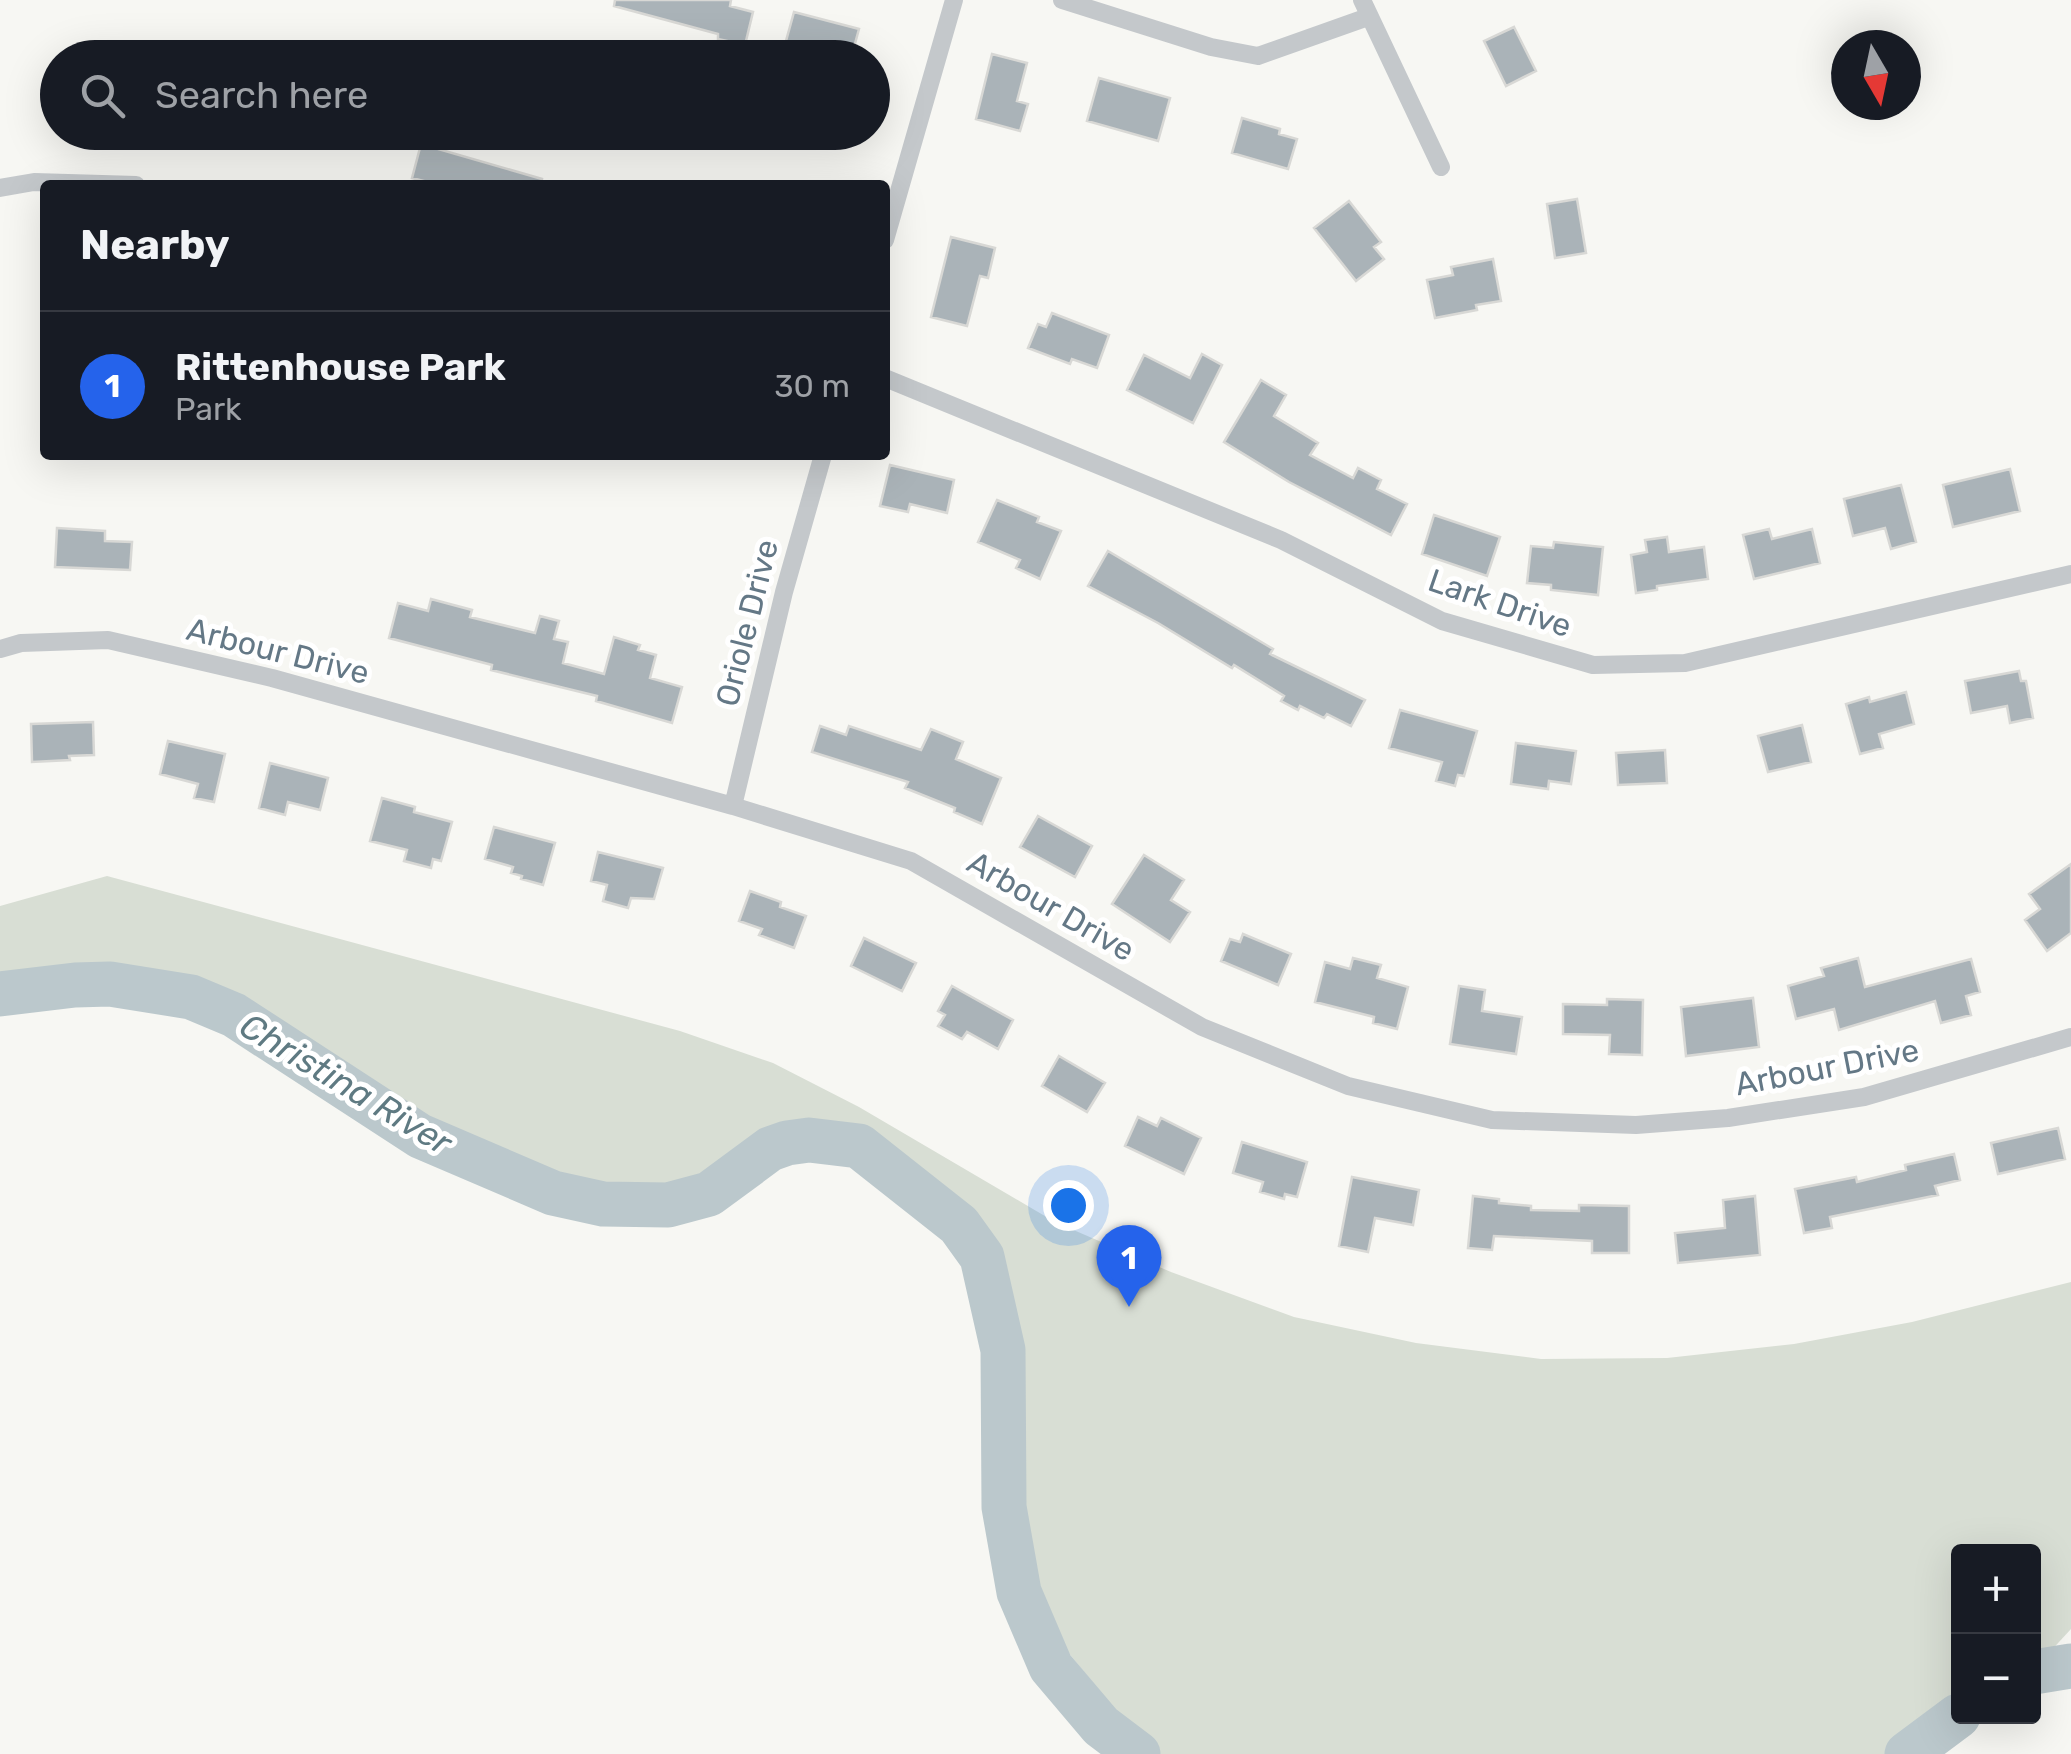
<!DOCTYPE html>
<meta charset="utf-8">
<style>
:root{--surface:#171b24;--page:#242831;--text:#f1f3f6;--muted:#9ea1a6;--line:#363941;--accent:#2563eb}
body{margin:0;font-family:Rubik,sans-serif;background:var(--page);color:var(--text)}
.controls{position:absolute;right:30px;bottom:30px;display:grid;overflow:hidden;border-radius:10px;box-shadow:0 10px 40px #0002}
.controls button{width:90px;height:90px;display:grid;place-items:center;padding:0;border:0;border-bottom:2px solid var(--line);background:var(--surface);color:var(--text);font:50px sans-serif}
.compass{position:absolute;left:1831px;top:30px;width:90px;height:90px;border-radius:50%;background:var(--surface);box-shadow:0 10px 40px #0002;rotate:171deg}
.you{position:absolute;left:1068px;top:1205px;width:35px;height:35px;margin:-25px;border:8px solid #fff;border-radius:50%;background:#1a73e8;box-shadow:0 0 0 15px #1a73e833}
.badge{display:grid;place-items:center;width:65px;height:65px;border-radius:50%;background:var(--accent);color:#fff;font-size:32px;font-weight:700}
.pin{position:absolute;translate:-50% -82px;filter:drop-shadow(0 2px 5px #0008)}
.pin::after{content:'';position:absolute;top:52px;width:35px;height:30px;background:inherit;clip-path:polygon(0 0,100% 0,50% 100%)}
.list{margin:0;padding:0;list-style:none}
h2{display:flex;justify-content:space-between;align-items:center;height:130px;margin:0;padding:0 40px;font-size:42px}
h2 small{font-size:32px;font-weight:400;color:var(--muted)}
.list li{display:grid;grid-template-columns:65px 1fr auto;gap:30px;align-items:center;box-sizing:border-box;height:150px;padding:0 40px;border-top:2px solid var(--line)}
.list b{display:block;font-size:38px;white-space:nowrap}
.list p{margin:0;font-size:32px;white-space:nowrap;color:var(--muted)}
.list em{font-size:32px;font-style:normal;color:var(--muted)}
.icon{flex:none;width:55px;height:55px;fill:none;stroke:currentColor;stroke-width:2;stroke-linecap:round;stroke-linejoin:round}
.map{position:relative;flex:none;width:2071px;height:1754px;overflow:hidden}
.search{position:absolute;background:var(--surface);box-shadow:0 10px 40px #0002;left:40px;top:40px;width:850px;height:110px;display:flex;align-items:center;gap:25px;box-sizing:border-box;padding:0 35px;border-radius:55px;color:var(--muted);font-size:38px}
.panel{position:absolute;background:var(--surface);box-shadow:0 10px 40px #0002;left:40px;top:180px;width:850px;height:280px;border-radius:10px}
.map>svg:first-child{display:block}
</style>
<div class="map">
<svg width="2071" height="1754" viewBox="0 0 2071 1754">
<rect width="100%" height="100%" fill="#f7f7f3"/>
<path fill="#d8ded4" d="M107,876L680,1031L773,1063L859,1107L1055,1222L1171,1272L1294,1317L1416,1343L1541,1359L1667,1358L1794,1344L1912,1322L2071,1282V1629L2034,1669V1552H1958V1716L1964,1717L1908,1754H1151L1019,1592L1004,1507L1003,1350L982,1257L959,1225L859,1146L809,1140L787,1143L769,1149L709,1194L668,1205L603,1204L553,1193L420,1136L234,1015L191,997L110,984L75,985L0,994V906Z"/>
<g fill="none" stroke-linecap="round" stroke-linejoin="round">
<path stroke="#bbc8cc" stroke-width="45" d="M0,994L75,985L110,984L191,997L234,1015L420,1136L553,1193L603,1204L668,1205L709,1194L770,1149L787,1143L809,1140L859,1146L959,1225L982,1257L1003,1350L1004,1507L1019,1592L1051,1667L1101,1726L1138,1754
M2034,1672L2071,1666
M1907,1754L1958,1716"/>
</g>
<path fill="#aab3b8" stroke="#d8d8d5" stroke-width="2.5" d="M615,0H731L730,6L753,12L745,45L718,39V34L614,6Z
M794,12L859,29L851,58H802L783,52Z
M1514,27L1536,71L1506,86L1484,41Z
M992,54L1027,63L1017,101L1028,104L1020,131L976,119Z
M1099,78L1170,98L1158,141L1087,121Z
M1242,118L1280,129L1279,134L1297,139L1288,169L1232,153Z
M421,144L542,179L541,185H439L412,178Z
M1577,199L1586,253L1555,258L1547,204Z
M1349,201L1381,242L1374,247L1384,259L1356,281L1314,228Z
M951,237L995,248L988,278L980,276L967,326L931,317Z
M1493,259L1501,301L1476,305L1477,310L1435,318L1427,280L1453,275L1451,267Z
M1052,313L1109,335L1097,368L1072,359L1070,364L1028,348L1038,324L1046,327Z
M1202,354L1222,365L1193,423L1127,390L1144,355L1190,378Z
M1261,380L1286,395L1274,416L1318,443L1310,455L1353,478L1358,468L1381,480L1377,489L1407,504L1391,535L1289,482L1224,442Z
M890,465L954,480L947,513L910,504L908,512L880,506Z
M2010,469L2020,511L1953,527L1943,485Z
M1901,485L1916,542L1891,549L1885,528L1853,536L1844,499Z
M997,500L1039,517L1037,522L1061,531L1040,579L1016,568L1020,560L978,542Z
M1434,515L1500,537L1487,576L1422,554Z
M57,528L105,531V541L132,542L130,570L55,567Z
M1769,529L1772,539L1812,529L1820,563L1754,579L1743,535Z
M1667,537L1669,552L1704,547L1708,579L1657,586V590L1636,593L1631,555L1647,552L1645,540Z
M1554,542L1603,547L1598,595L1551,590V585L1527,583L1531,546L1553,548Z
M1108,551L1273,649L1270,654L1365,700L1351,726L1327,714L1324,718L1300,706L1298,710L1281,701L1284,696L1234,665L1232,668L1158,623L1088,586Z
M431,599L472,610L470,617L535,633L540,616L559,621L554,639L568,642L563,663L604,674L614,637L640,645L638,650L656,655L650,678L682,687L672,723L596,701L597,696L491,670L492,665L389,638L398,603L428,611Z
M2019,671L2021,681H2026L2033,718L2010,723L2007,706L1971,713L1965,681Z
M1906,692L1914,724L1879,734L1883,748L1860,754L1846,704L1869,697L1870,702Z
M1400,710L1477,731L1464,776L1458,775L1455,786L1436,781L1442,762L1389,748Z
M93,722L94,755L69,756L70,760L32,762L31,724Z
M1802,725L1811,762L1768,772L1758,736Z
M820,726L846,735L849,726L921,750L931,729L963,742L956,759L1001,778L982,824L954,812L955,808L905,788L908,782L812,752Z
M168,741L225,754L214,802L194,798L198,784L160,774Z
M1516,743L1576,751L1571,784L1549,781L1548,789L1511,784Z
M1665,750L1667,783L1618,785L1616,753Z
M270,763L328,778L320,810L288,802L285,815L259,808Z
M382,798L415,807L414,812L452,822L441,861L433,859L431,868L404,861L407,850L370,841Z
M1038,816L1092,846L1075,877L1020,847Z
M494,827L555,843L543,885L521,879L522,876L511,873L513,867L485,859Z
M598,852L663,868L654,899L631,898L628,908L603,901L607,885L591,881Z
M1144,855L1184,880L1171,900L1190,912L1170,942L1112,904Z
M2071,864V933L2047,951L2025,920L2040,909L2029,894Z
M750,891L781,902L780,907L806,916L794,948L759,935L762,929L739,921Z
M1243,934L1291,954L1278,985L1221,961L1230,939L1240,942Z
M864,938L916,963L902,991L851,966Z
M1353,958L1381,965L1377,978L1408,987L1397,1029L1373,1023L1374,1017L1315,1002L1325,962L1350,969Z
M1858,958L1865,987L1971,959L1980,992L1966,996L1971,1015L1941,1023L1935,1001L1839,1030L1834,1009L1796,1019L1788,986L1824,976L1821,968Z
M952,986L1013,1020L998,1049L967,1032L962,1039L938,1026L945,1015L938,1011Z
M1459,986L1485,990L1482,1011L1522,1017L1516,1054L1450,1044Z
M1753,998L1759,1047L1686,1056L1681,1007Z
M1607,999L1643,1000L1642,1055L1609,1054L1610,1035L1563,1034V1004L1607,1005Z
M1059,1056L1105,1083L1087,1112L1042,1086Z
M1138,1117L1157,1126L1161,1118L1201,1138L1184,1174L1125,1146Z
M2058,1128L2065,1159L1998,1174L1991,1143Z
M1242,1142L1307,1162L1297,1197L1285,1194L1284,1199L1260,1192L1263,1182L1233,1173Z
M1954,1154L1960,1180L1935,1186L1938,1195L1830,1217L1832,1228L1804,1233L1795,1189L1856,1177L1857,1182L1906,1170L1905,1165Z
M1352,1177L1419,1190L1413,1225L1375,1218L1368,1252L1339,1246Z
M1473,1196L1499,1199V1203L1531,1206V1210L1579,1211V1205L1629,1206V1253H1592V1241L1494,1236L1492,1250L1468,1248Z
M1755,1196L1760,1255L1678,1263L1675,1233L1725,1228L1723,1200Z"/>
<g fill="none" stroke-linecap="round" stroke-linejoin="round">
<path stroke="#c4c8cb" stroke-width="18" d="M1062,0L1211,47L1258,56L1368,17
M1362,0L1441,167
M0,188L34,182L136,185
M885,240L954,0
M885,378L1281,540L1442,621L1593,665L1685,663L2071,574
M0,649L21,643L108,640L272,678L733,806L911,861L1202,1027L1348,1086L1492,1120L1636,1125L1728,1118L1864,1097L2071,1037
M733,806L784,592L823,455"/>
</g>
<g text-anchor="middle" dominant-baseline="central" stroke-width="10" stroke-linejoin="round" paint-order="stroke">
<g font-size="32" fill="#647886" stroke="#fff">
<text transform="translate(1500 603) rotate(19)">Lark Drive</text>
<text transform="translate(747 623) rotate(-76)">Oriole Drive</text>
<text transform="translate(278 651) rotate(14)">Arbour Drive</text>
<text transform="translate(1051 906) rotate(30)">Arbour Drive</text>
<text transform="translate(1827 1067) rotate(-11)">Arbour Drive</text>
</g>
<g font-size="35" font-style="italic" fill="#5f7a82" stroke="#fff">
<text transform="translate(346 1084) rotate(31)">Christina River</text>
</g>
</g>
</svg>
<div class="controls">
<button>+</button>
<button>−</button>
</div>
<svg class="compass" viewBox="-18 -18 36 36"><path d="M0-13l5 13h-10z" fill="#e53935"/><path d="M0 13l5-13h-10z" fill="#9ea1a6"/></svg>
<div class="you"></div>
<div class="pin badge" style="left:1129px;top:1307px">1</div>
<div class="search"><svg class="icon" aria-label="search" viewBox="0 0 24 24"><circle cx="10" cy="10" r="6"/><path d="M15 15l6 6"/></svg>Search here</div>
<section class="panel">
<h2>Nearby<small></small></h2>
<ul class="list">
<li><span class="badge">1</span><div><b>Rittenhouse Park</b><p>Park</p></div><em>30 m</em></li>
</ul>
</section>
</div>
